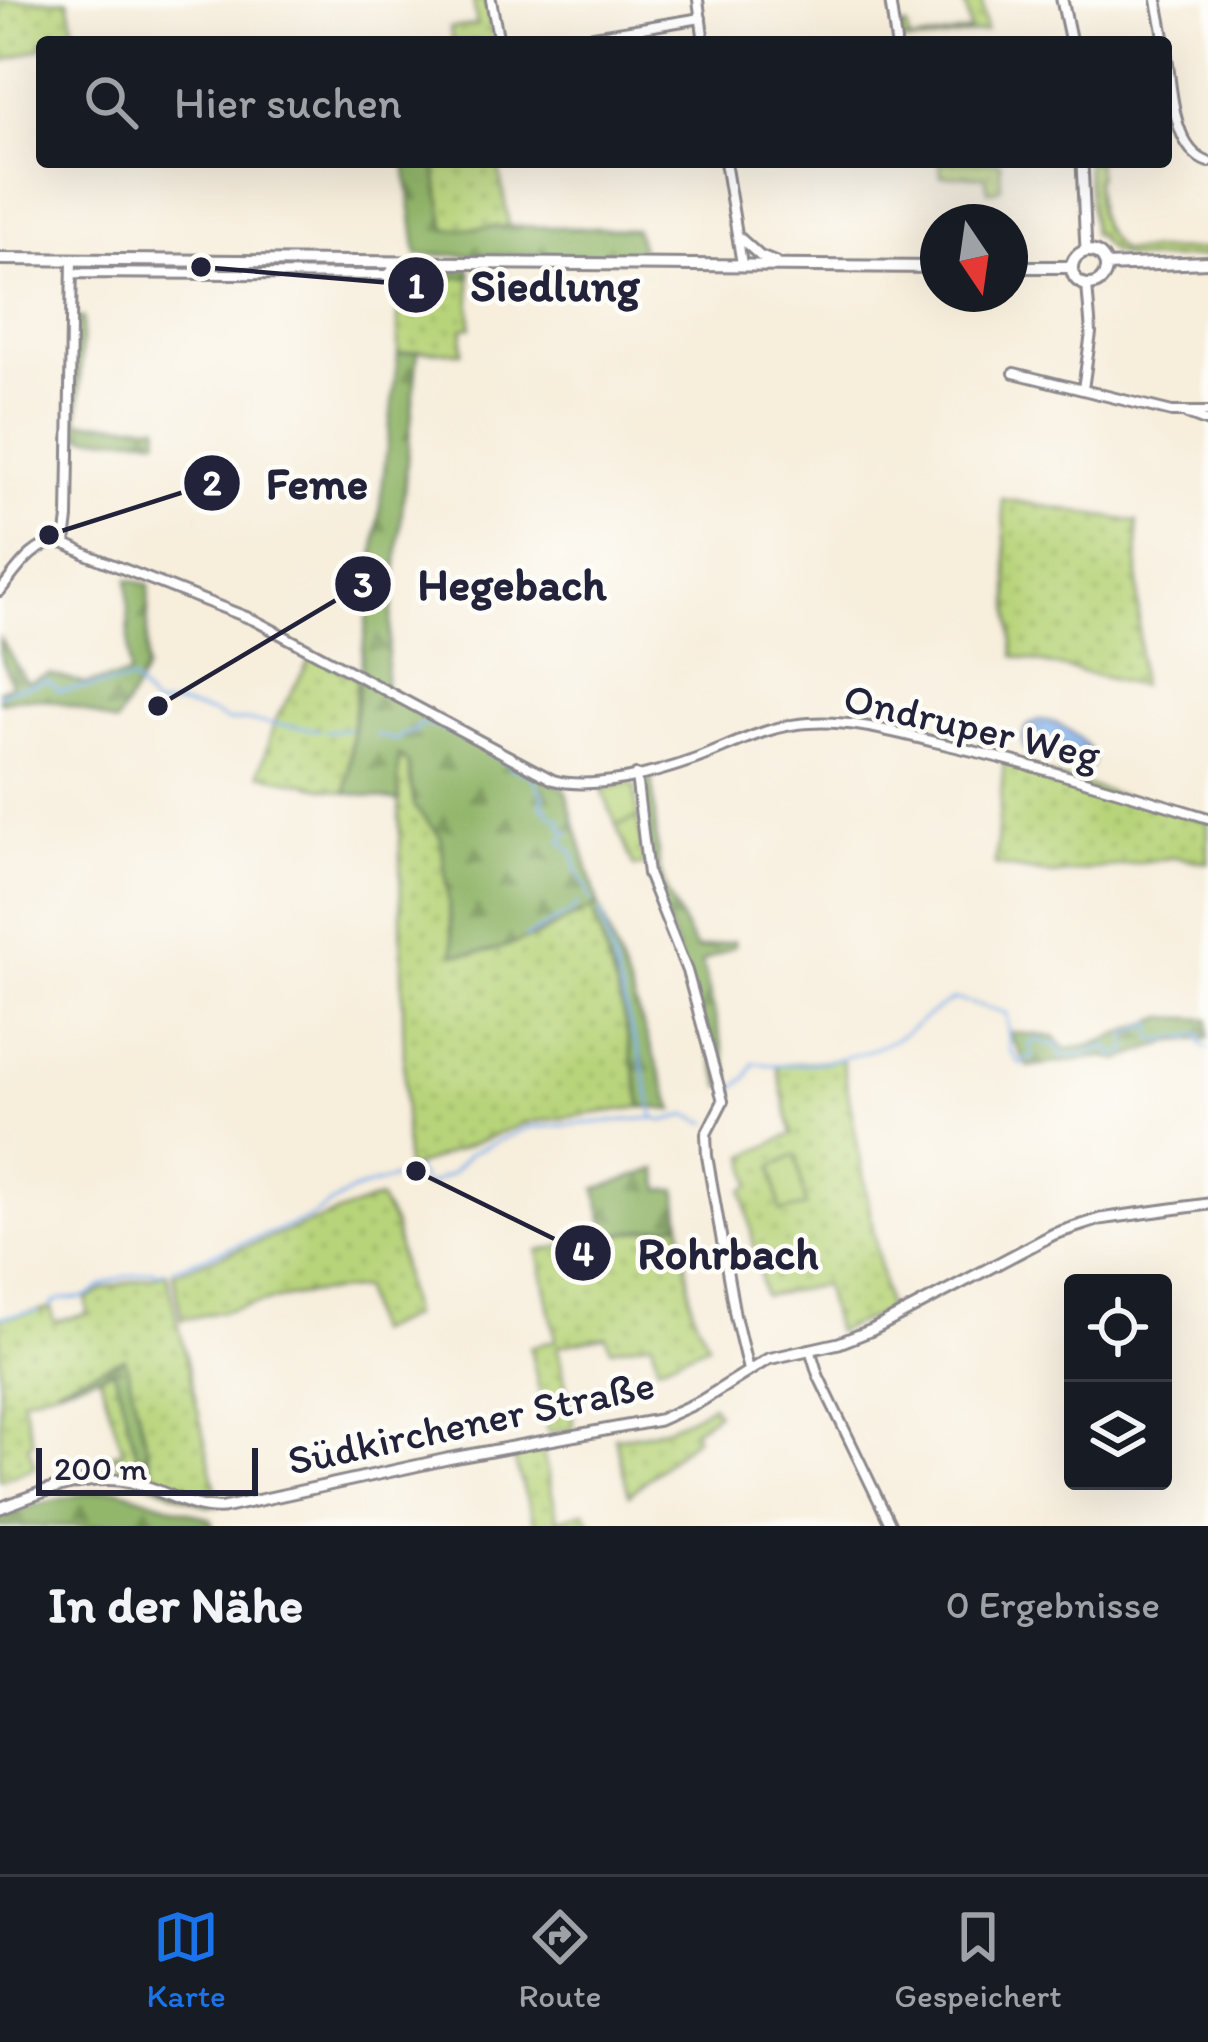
<!DOCTYPE html>
<html lang="de">
<meta charset="utf-8">
<style>
:root{--surface:#171b24;--page:#20242c;--text:#f1f3f6;--muted:#9ea1a6;--line:#363941;--accent:#1a73e8}
body{margin:0;font-family:Itim,sans-serif;background:var(--page);color:var(--text)}
.controls{position:absolute;right:36px;bottom:36px;display:grid;overflow:hidden;border-radius:12px;box-shadow:0 12px 48px #0002}
.controls button{width:108px;height:108px;display:grid;place-items:center;padding:0;border:0;border-bottom:3px solid var(--line);background:var(--surface);color:var(--text);font:60px sans-serif}
.compass{position:absolute;left:920px;top:204px;width:108px;height:108px;border-radius:50%;background:var(--surface);box-shadow:0 12px 48px #0002;rotate:167deg}
.scale{position:absolute;left:36px;bottom:30px;width:222px;box-sizing:border-box;padding-left:12px;border:6px solid #22223b;border-top:0;font-size:33px;line-height:42px;white-space:nowrap;color:#22223b;-webkit-text-stroke:9px #fdfcf7;paint-order:stroke}
.list{margin:0;padding:0;list-style:none}
h2{display:flex;justify-content:space-between;align-items:center;height:156px;margin:0;padding:0 48px;font-size:51px}
h2 small{font-size:39px;font-weight:400;color:var(--muted)}
.icon{flex:none;width:66px;height:66px;fill:none;stroke:currentColor;stroke-width:2;stroke-linecap:round;stroke-linejoin:round}
.map{position:relative;flex:none;width:1208px;height:1526px;overflow:hidden}
.search{position:absolute;background:var(--surface);box-shadow:0 12px 48px #0002;left:36px;right:36px;top:36px;height:132px;display:flex;align-items:center;gap:30px;box-sizing:border-box;padding:0 42px;border-radius:12px;color:var(--muted);font-size:45px}
.sheet{height:348px;background:var(--surface)}
nav{display:flex;justify-content:space-around;align-items:center;box-sizing:border-box;height:168px;border-top:3px solid var(--line);background:var(--surface);font-size:33px;color:var(--muted)}
nav a{display:grid;justify-items:center;gap:6px}
nav .on{color:var(--accent)}
.map>svg:first-child{display:block}
</style>
<div class="map">
<svg width="1208" height="1526" viewBox="0 0 1208 1526">
<defs>
<pattern id="grass-dots" width="8" height="8" patternUnits="userSpaceOnUse" patternTransform="scale(3)"><rect width="8" height="8" fill="#b8d47a"/><path d="M2 2h.1M6 6h.1" fill="none" stroke="#9eb66a" stroke-width="1.8" stroke-linecap="round"/></pattern>
<pattern id="forest-firs" width="22" height="20" patternUnits="userSpaceOnUse" patternTransform="scale(3)"><rect width="22" height="20" fill="#92b66a"/><path d="M5 1l3.5 6h-7zM16 11l3.5 6h-7z" fill="#779458"/></pattern>
<pattern id="park-crowns" width="20" height="18" patternUnits="userSpaceOnUse" patternTransform="scale(3)"><rect width="20" height="18" fill="#b8d47a"/><path d="M2 6a3 3 0 1 1 6 0M12 15a3 3 0 1 1 6 0" fill="none" stroke="#9eb66a"/></pattern>
<pattern id="water-ripples" width="26" height="14" patternUnits="userSpaceOnUse" patternTransform="scale(3)"><rect width="26" height="14" fill="#80b0eb"/><path d="M2 4q2-2 4 0t4 0M15 11q2-2 4 0t4 0" fill="none" stroke="#688fc0"/></pattern>
</defs>
<rect width="100%" height="100%" fill="#fdfcf7"/>
<filter id="ink" filterUnits="userSpaceOnUse"><feTurbulence type="fractalNoise" baseFrequency=".00833" numOctaves="2"/><feDisplacementMap in="SourceGraphic" scale="24" xChannelSelector="R" yChannelSelector="G"/><feConvolveMatrix kernelMatrix="1 2 1 2 8 2 1 2 1" color-interpolation-filters="sRGB"/></filter>
<filter id="wash" filterUnits="userSpaceOnUse"><feTurbulence type="fractalNoise" baseFrequency=".004" numOctaves="4" result="noise"/><feDisplacementMap in="SourceGraphic" scale="48" xChannelSelector="R" yChannelSelector="G"/><feGaussianBlur stdDeviation="2.7" result="paint"/><feColorMatrix in="noise" values="0 0 0 0 0 0 0 0 0 0 0 0 0 0 0 0 0 1.4 0 .05"/><feComposite in="paint" operator="in"/></filter>
<g filter="url(#wash)">
<rect width="100%" height="100%" fill="#f7eedc"/>
<path fill="url(#grass-dots)" stroke="#6d7b5a" stroke-width="3" d="M0,0H68L76,37L61,42H42V48L0,62Z
M473,0H486L494,42H452L450,28L477,25Z
M962,0H982L986,31L925,42H903L901,27L907,26L910,42L970,31L967,10Z
M434,162H498L509,226L445,230Z
M940,162H1000L1001,187L995,191H988L985,176H941Z
M1086,162H1097L1098,178L1095,179C1098,215 1095,224 1121,251L1208,249V256C1184,257 1129,265 1110,250C1104,246 1101,240 1097,235H1093Z
M79,267L388,268L387,272L77,271Z
M470,277L471,327L463,328L462,352L418,351L398,354V278Z
M1002,499L1137,522L1140,686L1014,656Z
M312,656L357,678L346,793L259,774L275,721Z
M398,754L408,763L415,806L441,837L455,954L534,938L592,908L621,1004L642,1107L526,1123L406,1170Z
M1004,761L1208,822V863L1177,857L1053,875L995,865Z
M842,1059L888,1311L836,1332L823,1285L764,1296L743,1190L751,1186L746,1156L792,1134L777,1065Z
M379,1198L394,1225L411,1316L373,1333L362,1288L297,1295L182,1320L173,1273Z
M681,1223L692,1309L708,1344L658,1366L652,1341L611,1349L606,1336L558,1346L574,1428L548,1433L530,1347L556,1340L538,1251Z
M167,1273L217,1495L200,1496L153,1473L124,1359L58,1388L22,1398L33,1442L28,1444L35,1467L0,1480V1318L51,1308L54,1322L87,1314L86,1300L106,1288Z
M114,1369L144,1481L123,1475L113,1454L123,1451L99,1374Z
M712,1405L717,1413L693,1430L696,1437L629,1495L615,1437C651,1436 681,1424 712,1405Z
M542,1448L558,1520L585,1511L592,1526H535L513,1456L514,1454Z"/>
<path fill="url(#forest-firs)" stroke="#5a6c52" stroke-width="3" d="M405,162H434L446,230L509,226L635,229L641,246L640,255H417Z
M401,269H470V277L398,278Z
M74,318H83L78,422L159,425L158,438L73,437Z
M418,351L384,694L565,789L598,903L595,906H599L674,1110L642,1107L621,1004L592,909C547,928 505,956 454,954L441,837L414,806L408,763L398,755L399,801L346,793L398,354Z
M128,579L149,585L146,671L116,724C80,708 40,690 0,702V690L11,685L0,653V639L27,682L50,674L85,684L129,675Z
M652,778L659,869L667,893L696,949L734,941L735,946L702,962L730,1078L722,1086L651,873L642,785Z
M1164,1017L1208,1019V1039L1171,1041L1121,1060L1103,1057L1028,1067L1008,1032L1055,1037L1065,1049L1089,1046Z
M657,1169L661,1190H677L681,1223L607,1236L596,1189Z
M125,1358L153,1473L200,1496L217,1495L219,1506H207L144,1481L114,1370L58,1388L57,1386Z
M118,1489L211,1519L213,1526H0V1515C39,1504 77,1493 118,1489Z"/>
<path fill="url(#park-crowns)" stroke="#6d7b5a" stroke-width="3" d="M638,818L644,865L634,867L616,825Z"/>
<path fill="#b8d47a" stroke="#6d7b5a" stroke-width="3" d="M630,783L635,787L638,818L616,825L602,789Z
M796,1155L806,1206L781,1212L772,1167Z"/>
<path fill="url(#water-ripples)" stroke="#516993" stroke-width="3" d="M1039,720C1063,721 1080,737 1094,755L1091,767L1082,768L1067,757L1032,753L1024,748C1021,733 1025,725 1039,720Z"/>
<g fill="none" stroke-linecap="round" stroke-linejoin="round">
<path stroke="#80b0eb" stroke-width="3" d="M0,695C14,684 30,689 45,680L53,684L58,691L133,681L154,707L177,705L213,713L227,721H251L319,730
M325,731L350,729
M375,735L396,740L406,733L416,731L418,725C444,723 485,751 509,764L510,769L529,773L543,794L542,807H547L549,814L562,820L560,825L569,833L561,840L574,854L576,869L587,888L588,897L592,901
M600,912L634,1039L640,1053L654,1118L663,1121L688,1115L709,1123
M525,938L573,911L577,904
M732,1096L734,1087L747,1078L754,1063C800,1069 860,1060 900,1036C919,1025 935,1007 955,999L1006,1013L1010,1050L1021,1065L1026,1059L1033,1057L1030,1045L1034,1040H1040L1048,1045L1058,1044L1061,1057L1082,1055L1108,1046L1113,1056L1128,1051L1127,1035L1153,1023V1039C1161,1043 1169,1040 1177,1036L1187,1038L1200,1034L1201,1044L1208,1049
M720,1121L732,1105
M172,1269L306,1220L352,1191L416,1171L426,1186L452,1173L469,1154L527,1128L654,1118
M50,1306C65,1292 71,1303 88,1296C94,1293 98,1287 105,1284C120,1276 138,1275 154,1270L156,1274L165,1271
M0,1317L38,1311"/>
</g>
</g>
<g filter="url(#ink)">
<g fill="none" stroke-linecap="round" stroke-linejoin="round">
<g stroke="#8c888c" stroke-width="14">
<path id="minor" d="M491,0L499,42
M698,0L704,42
M890,0L896,42
M1157,0L1165,42
M558,42L701,18
M1166,50C1172,84 1171,149 1208,162
M725,162L742,264
M739,237L760,256L775,262
M72,273L387,275L392,271L393,262
M1014,373L1172,412H1208
M1083,389L1091,333L1087,285
M1187,414L1208,422
M65,542L68,518L72,259
M0,591C14,574 35,539 61,543C69,544 79,551 88,555L254,620L553,780C593,791 657,773 696,759C734,745 768,725 809,723C852,720 893,732 935,742C1027,763 1117,790 1208,818
M636,775L648,874L687,971L723,1101L706,1134L707,1156L735,1316L748,1370
M810,1349L818,1375L891,1526"/>
</g>
<g stroke="#8c888c" stroke-width="15">
<path id="tertiary" d="M1062,0L1071,42
M1082,162L1086,250
M0,1508C38,1493 90,1472 131,1482C163,1489 189,1510 223,1508L447,1459L659,1420L701,1401L768,1359L839,1343L872,1330L1054,1234L1100,1219L1208,1204"/>
</g>
<g stroke="#8c888c" stroke-width="16">
<path id="secondary" d="M1072 268a17 17 0 1 1 34 0a17 17 0 1 1-34 0Z
M0,259L938,267
M1106,266L1208,262
M1010,267H1071"/>
</g>
<use href="#minor" stroke="#fff" stroke-width="8"/>
<use href="#tertiary" stroke="#fff" stroke-width="9"/>
<use href="#secondary" stroke="#fff" stroke-width="10"/>
</g>
</g>
<g text-anchor="middle" dominant-baseline="central" stroke-width="9" stroke-linejoin="round" paint-order="stroke">
<g font-size="42" fill="#22223b" stroke="#fdfcf7">
<text transform="translate(972 726) rotate(13)">Ondruper Weg</text>
<text transform="translate(471 1422) rotate(-12)">Südkirchener Straße</text>
</g>
</g>
<path fill="none" stroke="#22223b" stroke-width="4.5" d="M201 267L416 285M49 535L212 483M158 706L363 584M416 1171L583 1253"/>
<g fill="#22223b" stroke="#fdfcf7" stroke-width="4.5">
<circle cx="201" cy="267" r="12"/>
<circle cx="49" cy="535" r="12"/>
<circle cx="158" cy="706" r="12"/>
<circle cx="416" cy="1171" r="12"/>
<circle cx="416" cy="285" r="30"/>
<circle cx="212" cy="483" r="30"/>
<circle cx="363" cy="584" r="30"/>
<circle cx="583" cy="1253" r="30"/>
</g>
<g font-size="36" text-anchor="middle" font-weight="bold" fill="#fff">
<text x="416" y="298">1</text>
<text x="212" y="495">2</text>
<text x="363" y="597">3</text>
<text x="583" y="1266">4</text>
</g>
<g font-size="45" text-anchor="middle" font-weight="bold" fill="#22223b" stroke="#fdfcf7" stroke-width="9" stroke-linejoin="round" paint-order="stroke">
<text x="555" y="301">Siedlung</text>
<text x="317" y="499">Feme</text>
<text x="512" y="600">Hegebach</text>
<text x="728" y="1269">Rohrbach</text>
</g>
</svg>
<div class="controls">
<button><svg class="icon" aria-label="locate" viewBox="0 0 24 24"><circle cx="12" cy="12" r="6"/><path d="M12 2v4M12 18v4M2 12h4M18 12h4"/></svg></button>
<button><svg class="icon" aria-label="layers" viewBox="0 0 24 24"><path d="M12 4l9 5-9 5-9-5zM3 14l9 5 9-5"/></svg></button>
</div>
<svg class="compass" viewBox="-18 -18 36 36"><path d="M0-13l5 13h-10z" fill="#e53935"/><path d="M0 13l5-13h-10z" fill="#9ea1a6"/></svg>
<div class="scale">200 m</div>
<div class="search"><svg class="icon" aria-label="search" viewBox="0 0 24 24"><circle cx="10" cy="10" r="6"/><path d="M15 15l6 6"/></svg>Hier suchen</div>
</div>
<section class="sheet">
<h2>In der Nähe<small>0 Ergebnisse</small></h2>
<ul class="list">
</ul>
</section>
<nav>
<a class="on"><svg class="icon" aria-label="map" viewBox="0 0 24 24"><path d="M3 6l6-2 6 2 6-2v14l-6 2-6-2-6 2zM9 4v14M15 6v14"/></svg>Karte</a>
<a><svg class="icon" aria-label="directions" viewBox="0 0 24 24"><path d="M12 3l9 9-9 9-9-9zM9 14v-3h6M13 9l2 2-2 2"/></svg>Route</a>
<a><svg class="icon" aria-label="saved" viewBox="0 0 24 24"><path d="M7 4h10v16l-5-4-5 4z"/></svg>Gespeichert</a>
</nav>
